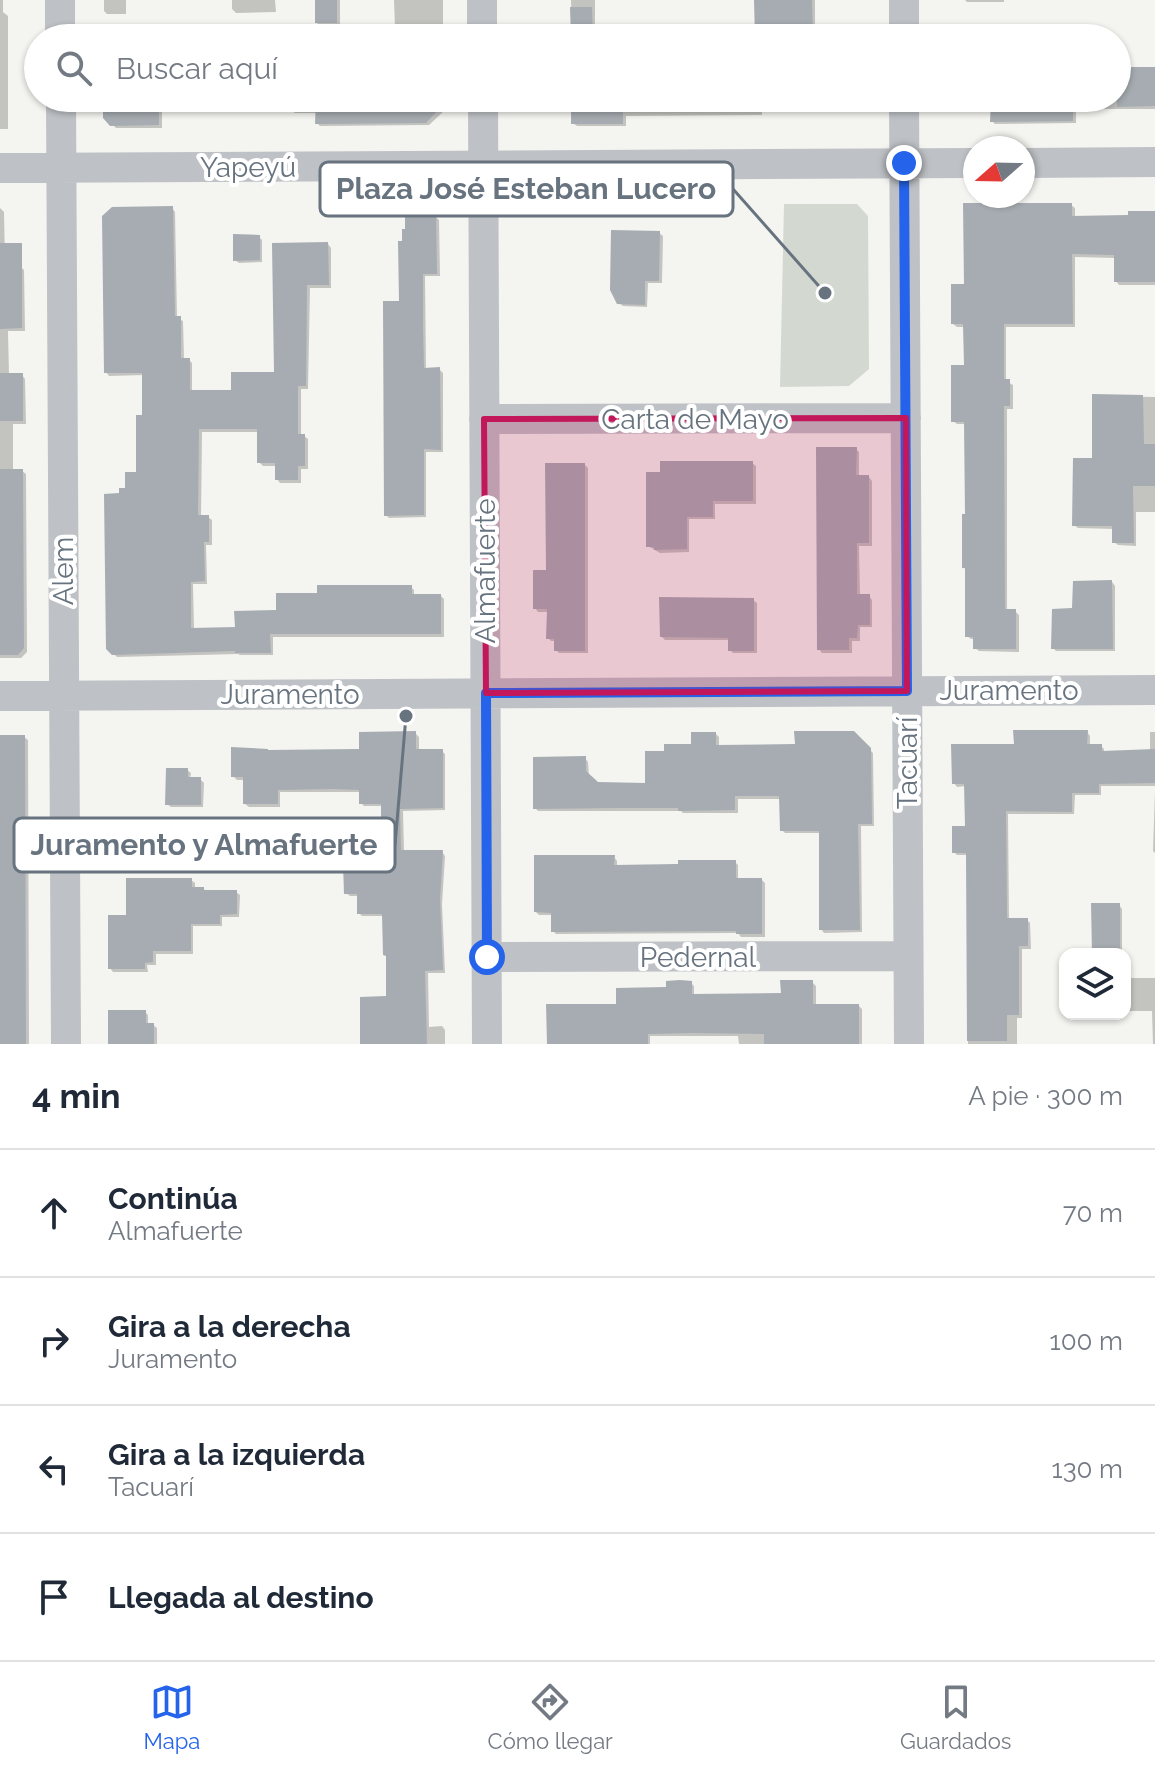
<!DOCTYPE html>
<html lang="es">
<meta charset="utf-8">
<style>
:root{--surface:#fff;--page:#f6f6f7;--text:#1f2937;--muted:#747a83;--line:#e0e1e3;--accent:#2563eb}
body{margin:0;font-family:Raleway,sans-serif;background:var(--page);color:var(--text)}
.controls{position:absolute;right:24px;bottom:24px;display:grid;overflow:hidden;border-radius:16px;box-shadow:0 2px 6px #0004}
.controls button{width:72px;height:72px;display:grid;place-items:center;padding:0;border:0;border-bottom:2px solid var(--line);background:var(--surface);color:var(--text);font:40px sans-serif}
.compass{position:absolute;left:963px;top:136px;width:72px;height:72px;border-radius:50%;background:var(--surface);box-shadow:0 2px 6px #0004;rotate:250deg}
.stop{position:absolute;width:24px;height:24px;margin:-18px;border:6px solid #2563eb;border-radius:50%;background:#fff}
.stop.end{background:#2563eb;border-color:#fff;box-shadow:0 2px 8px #0008}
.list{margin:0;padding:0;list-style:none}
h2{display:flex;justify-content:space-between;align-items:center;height:104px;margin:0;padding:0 32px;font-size:34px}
h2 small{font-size:26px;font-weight:400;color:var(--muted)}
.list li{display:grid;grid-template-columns:52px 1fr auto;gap:24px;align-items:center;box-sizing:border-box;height:128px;padding:0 32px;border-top:2px solid var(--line)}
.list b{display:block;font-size:30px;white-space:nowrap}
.list p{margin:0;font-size:26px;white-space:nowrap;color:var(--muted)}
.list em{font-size:26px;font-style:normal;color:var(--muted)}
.icon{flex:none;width:44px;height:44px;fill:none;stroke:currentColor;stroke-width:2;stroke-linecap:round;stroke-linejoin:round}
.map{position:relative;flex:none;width:1155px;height:1044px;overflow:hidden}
.search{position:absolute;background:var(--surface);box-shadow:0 2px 6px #0004;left:24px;right:24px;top:24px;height:88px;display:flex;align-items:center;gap:20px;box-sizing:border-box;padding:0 28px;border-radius:44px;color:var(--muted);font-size:30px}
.sheet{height:616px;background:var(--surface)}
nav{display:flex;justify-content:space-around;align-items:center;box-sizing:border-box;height:112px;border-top:2px solid var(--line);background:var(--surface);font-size:22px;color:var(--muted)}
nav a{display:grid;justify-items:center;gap:4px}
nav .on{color:var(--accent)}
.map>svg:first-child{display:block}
</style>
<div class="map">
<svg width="1155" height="1044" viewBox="0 0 1155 1044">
<rect width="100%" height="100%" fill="#f4f4f1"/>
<path fill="#d3d9d1" d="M784,204H857L868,216L869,369L849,386L780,387Z"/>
<path fill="#0003" d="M0,0H3V12L8,16V129H0Z
M104,0H126V14H107L104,11Z
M232,0H275L276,12L236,13L232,9Z
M318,0H340V38H317Z
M394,0H443V38H401V32H398L395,28Z
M571,0H595V38H572Z
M756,0H815V38H757Z
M965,0H1004V2H967Z
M182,24L185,28V38H120V25Z
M1117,56V69H1155V109H1076V123L995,124L992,121V111H971L968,107V98H1117Z
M105,98H162V128H116L105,117Z
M291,98H444V111L429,125L320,126L317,123V113H295L291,110Z
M573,98H762V115L626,116V126H577L573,123Z
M1071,205L1075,208V218L1130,217L1155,213V285H1119L1116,281V258L1075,257V327H1006V381L1013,385V409H1007V611H1015L1019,615V652L979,651L975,648V639H971L967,636V570L964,568L967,515L966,424H957L953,421L966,367V327H957L953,324L966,286Z
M0,208L4,212L5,262L0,263Z
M172,208L175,212L177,318L183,321L184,360H189L192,363V392H233L276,374L274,245L328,244L331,248V288H310L308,389H301V436H304L308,439V469H301V483H280L277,479V466H263L259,462V432H202L201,517H208L212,520V545H206L207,584H193L194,630L237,629L319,595L411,587L414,590V596H441L444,599V637H273V655H240L238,654L117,657L108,648L121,495L138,474L145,417L144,375L109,376L106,372Z
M435,216L439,220L440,276H425L426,370H440L443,373V452H426V517L389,518L386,515L401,303Z
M659,233L663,236L662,283H648L647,307L623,306L619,303Z
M259,237L262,240V262L239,263L235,260Z
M21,267L24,270L25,331H8L9,375H22L25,379L26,424H13V471H22L26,474L27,652L21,658H0V282Z
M1094,396L1155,397V512H1136V546L1118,545L1114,542V529L1078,528L1074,525L1094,460Z
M856,449L859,452V477H869L872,481V546H859L860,596H869L872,600V627H860V641H852V653H822L819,649Z
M752,463L756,466V504H715V519H689V552L660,553L648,546Z
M585,465L588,468V653H559L556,650V641H551L548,638V612H538L535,608Z
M1112,582L1115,586V651H1056L1053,648L1074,610Z
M753,600L757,603V653H733L730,650V640H665L662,637Z
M1087,732L1090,736V746H1101L1104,749V753L1150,751V732H1155V786H1101V795H1075L1074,814H1008L1009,920H1027L1030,923L1031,949H1022V1018H1017V1044H968V855H957L954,852L967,828L966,786L957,787L954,783L1016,746Z
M415,733L419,737V751H442L445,754V810L403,811L404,852H442L445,856L442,904L445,973H428L429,1027L442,1026L445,1030V1044H362L388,998V958L384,916H362L359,913V896H350L346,893L383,861V806H364L361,803V792H280V807H249L245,804V780H237L233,776L267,751H361Z
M853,733L873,753L874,826H861L862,932L824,933L821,929V833H785L782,830L781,799H738V813H683L681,811H538L535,808L585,758L588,762L589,776L598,784L647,785L666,753L693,746L716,734L719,737V747L797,746Z
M0,737H24L28,740L29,1044H0Z
M187,770L191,773L190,779H200L204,783L203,807H171L167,804Z
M1155,791V853L1153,851Z
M614,857L617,861V867L735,862L738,865V880H762L765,883V937H741L738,933L556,934L553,931V915H539L536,912Z
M191,880L195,883V889H204L207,892H236L240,895L239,917H222V926H193V954H156V965H147L148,972H113L110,968L128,917Z
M1119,905L1122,909V954H1094Z
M1125,978H1155V1044H1153L1152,1011H1125Z
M812,982L816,986V1006H859L862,1009V1044H739L738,1036H650V1044H549L618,1006L691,983L694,986V996L783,995Z
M145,1012L148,1015V1025H153L157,1028V1044H110Z"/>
<path fill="#a6acb1" d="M315,0H337V23H315Z
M754,0H812L813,38H755Z
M570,7H592L593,38H571Z
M1117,67H1155V106L1117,107Z
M103,98H159V125L110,126L103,118Z
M316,98H449L426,123L315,124Z
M594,98H623V124H571V100H594Z
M991,98H1073V121L990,122Z
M405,203H418L436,214L437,274H423V327L424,368L440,367L441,450L424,449V515L384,516L383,301H399L398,241H402V229H405Z
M963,203H1072V216L1128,215V211H1155V282H1114V255L1072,254L1073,324H1004V379H1010V406H1004L1005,609H1016V649H973V637H965V568H962V514H965L964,422H951V365H964L963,324H951V284H964Z
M173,206L175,316H181V358H190V390H231V372H274L272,243L328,242L329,285H307L306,386H298V434H305V466H298V480H275V463H257V429H199L198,515H209V542H204L205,581L191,582V628L235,627L234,611L276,610V593H317V585H412V594H441V634H270L271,653H235V651L112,655L106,649L104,494L119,493V488H125V472H136V415H142V373H104L102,216L112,207Z
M611,230L660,231L659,281H645V305L617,304L610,290Z
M233,234L260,235V260L233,261Z
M0,243H22V328L0,329Z
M0,373H23V421H0Z
M1092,394L1143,395L1144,444H1155V486H1133L1134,543H1112V526H1072L1073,458H1092Z
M816,447H857L856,475H869V543H857V594H870V625H858L857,638H849V650H817Z
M660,461H753V501H713V517H687V549L654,550V547H646V472H660Z
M545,463H585V651H554V639H546L547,609H533V570H546Z
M0,469H23L24,648L18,655H0Z
M1112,580L1113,649H1051L1052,609L1072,608L1073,581Z
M659,597L754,598V651H728V638L660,637Z
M1013,730H1088L1087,744H1102V751L1155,749V783L1099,784V793H1072V812L1006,811L1007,918H1028V946H1019V1015H1007V1041H967L966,853H952V826H965L964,784H952L951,744H1014Z
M416,731V749H443V808L400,809L401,850H443L440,899L443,970L425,971L427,1044H360V997L386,996V956L383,955L382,914H357V894H344L343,863H359V859H381V804H359V790L333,789L278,790V804H243V777H231V747L268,749V750L359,749V732Z
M794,731H854L871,748L872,824H858L860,930H819V831H780L779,796H735V810L678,811V808H616L533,809V757L586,756V771L598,782L645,783V751H664V744H691V732H716V745L795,744Z
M0,735H25L26,1044H0Z
M166,768H188V777H201V805H165Z
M534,855H615L614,865L678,864V860H736V878H762V934H736V931L551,932V913L534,912Z
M126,878H192V887H204V890H237V914L220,915V924H191V951H153V962L145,963V969H108V915H126Z
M1091,903H1120V954H1092Z
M680,980L692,981V994L781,993L780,980H813V1004H859V1044H764V1034L692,1033L648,1034V1044H547L546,1004H616V988L666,987V981Z
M108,1010H146V1023H154V1044H108Z"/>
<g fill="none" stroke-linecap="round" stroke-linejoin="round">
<path stroke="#bec1c5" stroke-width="30" d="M60,0V38
M482,0V38
M904,0V38
M61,98L66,1044
M483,98L487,1044
M904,98L909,1044
M1023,163L1155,162
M0,168L975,163
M484,419L906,418
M0,696L1155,690
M487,957L908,956"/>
</g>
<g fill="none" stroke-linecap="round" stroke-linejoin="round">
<path stroke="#2563eb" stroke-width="10" d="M487,957L486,693L907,691L904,163"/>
</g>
<path fill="#c2185b" fill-opacity="0.2" stroke="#c2185b" stroke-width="6" stroke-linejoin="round" d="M906,418L907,691L486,693L484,419Z"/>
<g text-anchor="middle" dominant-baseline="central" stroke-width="8" stroke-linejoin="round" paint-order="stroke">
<g font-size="28" fill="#67737f" stroke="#fff">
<text x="248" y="167">Yapeyú</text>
<text x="695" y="419">Carta de Mayo</text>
<text transform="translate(63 571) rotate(-90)">Alem</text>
<text transform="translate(485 571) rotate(-90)">Almafuerte</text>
<text x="1009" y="690">Juramento</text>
<text x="290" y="694">Juramento</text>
<text transform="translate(907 763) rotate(-90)">Tacuarí</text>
<text x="698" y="957">Pedernal</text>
</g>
</g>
<path fill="none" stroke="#67737f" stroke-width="3" d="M825 293L733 189M406 716L395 845"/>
<g fill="#67737f" stroke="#fff" stroke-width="3">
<circle cx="825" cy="293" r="8"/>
<circle cx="406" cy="716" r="8"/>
</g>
<g fill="#fff" stroke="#67737f" stroke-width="3">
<rect x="320" y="162" width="413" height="54" rx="8"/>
<rect x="14" y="818" width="381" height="54" rx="8"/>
</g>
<g font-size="30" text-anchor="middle" font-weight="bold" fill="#67737f">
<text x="526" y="199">Plaza José Esteban Lucero</text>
<text x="204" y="855">Juramento y Almafuerte</text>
</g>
</svg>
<div class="controls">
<button><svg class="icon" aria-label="layers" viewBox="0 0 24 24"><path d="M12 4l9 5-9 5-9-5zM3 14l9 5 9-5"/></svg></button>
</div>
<svg class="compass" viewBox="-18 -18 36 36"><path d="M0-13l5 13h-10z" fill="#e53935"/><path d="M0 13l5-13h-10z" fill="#747a83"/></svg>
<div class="stop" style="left:487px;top:957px"></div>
<div class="stop end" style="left:904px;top:163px"></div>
<div class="search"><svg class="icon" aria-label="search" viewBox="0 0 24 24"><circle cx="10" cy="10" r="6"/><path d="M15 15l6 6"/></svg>Buscar aquí</div>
</div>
<section class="sheet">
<h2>4 min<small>A pie · 300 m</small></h2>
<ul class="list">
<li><svg class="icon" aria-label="ahead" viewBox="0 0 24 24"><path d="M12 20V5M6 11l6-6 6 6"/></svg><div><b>Continúa</b><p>Almafuerte</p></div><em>70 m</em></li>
<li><svg class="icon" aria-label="right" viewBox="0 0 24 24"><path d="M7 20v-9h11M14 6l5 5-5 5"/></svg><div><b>Gira a la derecha</b><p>Juramento</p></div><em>100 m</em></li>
<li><svg class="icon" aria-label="left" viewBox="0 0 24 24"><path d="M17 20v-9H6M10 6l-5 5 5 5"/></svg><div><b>Gira a la izquierda</b><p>Tacuarí</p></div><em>130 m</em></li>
<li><svg class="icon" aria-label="arrive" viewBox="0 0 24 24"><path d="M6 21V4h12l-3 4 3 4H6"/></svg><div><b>Llegada al destino</b></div></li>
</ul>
</section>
<nav>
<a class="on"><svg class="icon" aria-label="map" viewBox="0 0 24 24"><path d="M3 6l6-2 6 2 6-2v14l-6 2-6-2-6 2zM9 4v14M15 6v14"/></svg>Mapa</a>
<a><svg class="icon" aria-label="directions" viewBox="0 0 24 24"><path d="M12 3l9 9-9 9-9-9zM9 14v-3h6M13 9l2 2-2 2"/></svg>Cómo llegar</a>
<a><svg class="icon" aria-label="saved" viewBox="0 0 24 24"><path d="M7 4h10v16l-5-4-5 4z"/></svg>Guardados</a>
</nav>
